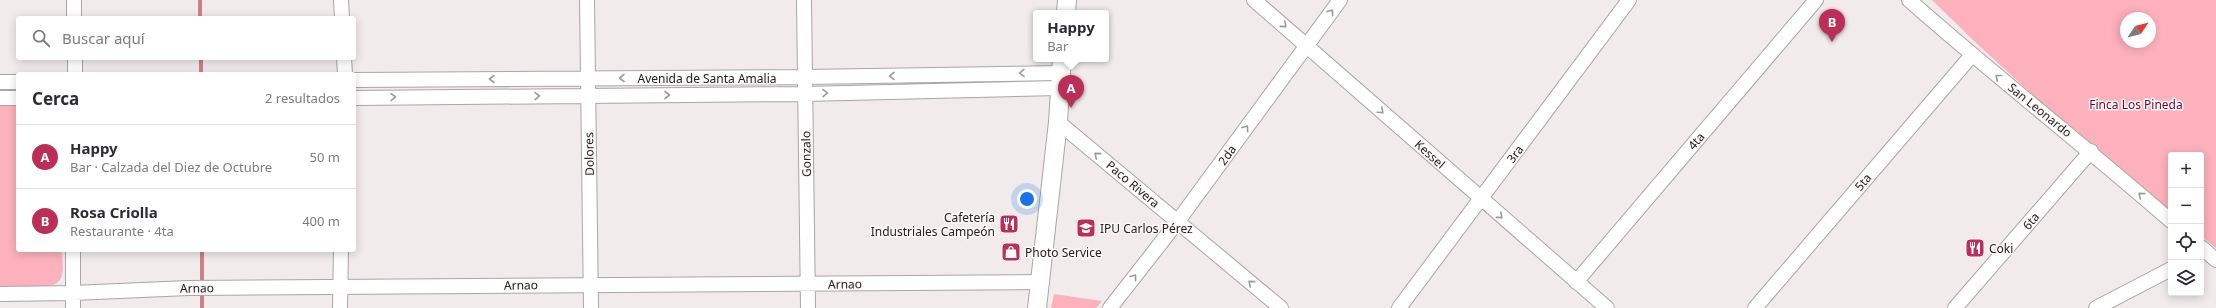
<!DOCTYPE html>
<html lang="es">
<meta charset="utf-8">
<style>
:root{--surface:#fff;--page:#f2f2f3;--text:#2b2b33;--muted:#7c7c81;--line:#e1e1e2;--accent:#bc2d57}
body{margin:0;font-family:"Noto Sans",sans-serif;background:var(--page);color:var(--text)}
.controls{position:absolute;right:12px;bottom:12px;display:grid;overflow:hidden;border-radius:4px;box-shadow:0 2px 10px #0003}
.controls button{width:36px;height:36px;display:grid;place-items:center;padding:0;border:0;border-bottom:1px solid var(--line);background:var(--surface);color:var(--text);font:20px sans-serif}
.compass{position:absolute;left:2120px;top:12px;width:36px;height:36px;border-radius:50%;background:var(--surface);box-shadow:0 2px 10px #0003;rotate:55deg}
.you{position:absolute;left:1027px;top:199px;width:14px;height:14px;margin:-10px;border:3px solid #fff;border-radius:50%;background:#1a73e8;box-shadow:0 0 0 6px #1a73e833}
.badge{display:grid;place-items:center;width:26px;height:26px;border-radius:50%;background:var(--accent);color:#fff;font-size:13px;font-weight:700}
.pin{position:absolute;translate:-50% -33px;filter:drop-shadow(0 1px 2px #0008)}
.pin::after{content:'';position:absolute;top:21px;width:14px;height:12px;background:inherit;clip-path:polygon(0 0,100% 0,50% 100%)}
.popup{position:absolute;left:1033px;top:10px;width:76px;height:52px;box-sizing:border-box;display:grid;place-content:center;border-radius:4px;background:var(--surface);filter:drop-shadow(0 1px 3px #0005);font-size:13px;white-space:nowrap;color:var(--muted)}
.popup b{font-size:15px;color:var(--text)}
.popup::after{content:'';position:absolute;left:50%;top:100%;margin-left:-8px;border:8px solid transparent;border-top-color:var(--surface)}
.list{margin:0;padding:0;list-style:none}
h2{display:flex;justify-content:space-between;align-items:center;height:52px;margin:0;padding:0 16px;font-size:17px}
h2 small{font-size:13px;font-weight:400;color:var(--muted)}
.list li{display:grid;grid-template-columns:26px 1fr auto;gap:12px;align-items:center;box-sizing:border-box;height:64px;padding:0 16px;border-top:1px solid var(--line)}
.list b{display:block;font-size:15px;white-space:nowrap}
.list p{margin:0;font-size:13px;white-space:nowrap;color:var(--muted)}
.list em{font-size:13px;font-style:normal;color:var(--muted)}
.icon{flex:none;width:22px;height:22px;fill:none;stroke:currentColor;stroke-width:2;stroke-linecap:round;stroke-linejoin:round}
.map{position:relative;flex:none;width:2216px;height:308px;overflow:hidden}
.search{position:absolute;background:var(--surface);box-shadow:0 2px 10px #0003;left:16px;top:16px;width:340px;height:44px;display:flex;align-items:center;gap:10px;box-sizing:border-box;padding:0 14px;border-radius:4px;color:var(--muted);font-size:15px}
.panel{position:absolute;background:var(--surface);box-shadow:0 2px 10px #0003;left:16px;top:72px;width:340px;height:180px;border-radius:4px}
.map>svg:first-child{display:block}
</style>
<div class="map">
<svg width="2216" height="308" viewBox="0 0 2216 308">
<rect width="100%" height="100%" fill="#f1ebec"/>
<path fill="#fcb1bd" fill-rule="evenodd" d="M1932,0H2216V248L2201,236V155H2171V212L2092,149L1974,41ZM2126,18H2150V42H2126Z
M0,106H18V250H62C62,258 64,268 62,275C58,294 16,289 0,289Z
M1054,294L1102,301L1096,308H1051Z"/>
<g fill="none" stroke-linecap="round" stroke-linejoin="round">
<path stroke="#ce7f8d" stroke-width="4" d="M200,0V18
M201,58V74
M202,250V308"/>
<g stroke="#aaa5a6" stroke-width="16">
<path id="minor" d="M74,0V18
M341,0L342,18
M587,0L591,308
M804,0L808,308
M1254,0L1607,308
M1909,0C1995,76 2085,146 2171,221
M75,58V74
M344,58L345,74
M354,80L804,77L1061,73
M0,82H18
M0,98H18
M354,98L804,94L1059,88
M1058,122L1281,308
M2201,247L2216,260
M1576,282L1816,0
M0,294L73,293L188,288L1042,282
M73,308V250
M340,308L341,250
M1110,308L1178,221L1340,0
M1399,308L1629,0
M1755,308L1972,55
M1955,308L2091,151
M2096,308L2171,269"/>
</g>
<g stroke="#aaa5a6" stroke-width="20">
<path id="major" d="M1066,13L1067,0
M1037,308L1058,122L1062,59"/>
</g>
<use href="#minor" stroke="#fff" stroke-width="14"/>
<use href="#major" stroke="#fff" stroke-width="18"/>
</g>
<defs><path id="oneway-chevron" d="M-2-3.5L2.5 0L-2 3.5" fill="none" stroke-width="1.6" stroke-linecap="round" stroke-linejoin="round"/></defs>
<g stroke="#9c9b9c">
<use href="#oneway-chevron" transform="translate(1331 12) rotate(-54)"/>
<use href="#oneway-chevron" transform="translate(1284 25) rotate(41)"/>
<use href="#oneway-chevron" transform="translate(1022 73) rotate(179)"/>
<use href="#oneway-chevron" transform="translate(892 76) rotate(179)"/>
<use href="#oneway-chevron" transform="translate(1998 77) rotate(-141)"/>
<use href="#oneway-chevron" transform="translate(622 78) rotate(180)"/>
<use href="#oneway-chevron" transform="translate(492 79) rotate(180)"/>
<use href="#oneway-chevron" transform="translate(825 93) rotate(-1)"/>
<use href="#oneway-chevron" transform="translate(667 95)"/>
<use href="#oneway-chevron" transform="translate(537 96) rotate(-1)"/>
<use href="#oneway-chevron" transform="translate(393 97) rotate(-1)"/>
<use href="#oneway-chevron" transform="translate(1381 111) rotate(42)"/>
<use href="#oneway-chevron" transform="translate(1246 128) rotate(-54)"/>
<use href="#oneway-chevron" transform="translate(1097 155) rotate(-140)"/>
<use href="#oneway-chevron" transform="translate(2141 195) rotate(-139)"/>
<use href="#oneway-chevron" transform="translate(1500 216) rotate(41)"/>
<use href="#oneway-chevron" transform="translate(1134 277) rotate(-53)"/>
<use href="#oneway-chevron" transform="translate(1251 283) rotate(-140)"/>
</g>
<defs>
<g id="restaurant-square" transform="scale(1)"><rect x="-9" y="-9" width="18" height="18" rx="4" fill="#bc2d57" stroke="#fef9f9"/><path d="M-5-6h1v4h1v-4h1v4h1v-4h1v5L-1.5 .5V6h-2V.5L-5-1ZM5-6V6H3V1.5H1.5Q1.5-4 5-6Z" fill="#fff"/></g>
<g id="school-square" transform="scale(1)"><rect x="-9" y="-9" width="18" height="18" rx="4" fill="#bc2d57" stroke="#fef9f9"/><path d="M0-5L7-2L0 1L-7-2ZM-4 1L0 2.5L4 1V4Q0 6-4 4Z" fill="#fff"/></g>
<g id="shop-square" transform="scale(1)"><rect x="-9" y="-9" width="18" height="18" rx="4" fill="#bc2d57" stroke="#fef9f9"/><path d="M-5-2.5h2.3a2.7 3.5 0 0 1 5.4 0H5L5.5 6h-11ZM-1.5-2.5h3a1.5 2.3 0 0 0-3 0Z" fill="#fff"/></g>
</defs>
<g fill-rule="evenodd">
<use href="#restaurant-square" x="1009" y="224"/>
<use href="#school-square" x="1086" y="228"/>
<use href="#restaurant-square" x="1975" y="248"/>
<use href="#shop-square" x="1011" y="252"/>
</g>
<g text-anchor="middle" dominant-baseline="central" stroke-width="3" stroke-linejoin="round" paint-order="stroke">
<g font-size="12" fill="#232122" stroke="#fef9f9">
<text x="707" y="78">Avenida de Santa Amalia</text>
<text transform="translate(2040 110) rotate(39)">San Leonardo</text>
<text transform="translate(1696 141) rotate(-50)">4ta</text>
<text transform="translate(589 154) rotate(-91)">Dolores</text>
<text transform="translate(806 154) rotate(-91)">Gonzalo</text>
<text transform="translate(1430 154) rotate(42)">Kessel</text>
<text transform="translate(1515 154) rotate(-53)">3ra</text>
<text transform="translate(1227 155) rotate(-54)">2da</text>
<text transform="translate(1863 182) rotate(-49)">5ta</text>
<text transform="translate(1133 184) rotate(40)">Paco Rivera</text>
<text transform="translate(2031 221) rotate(-49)">6ta</text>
<text transform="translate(845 284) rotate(-1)">Arnao</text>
<text transform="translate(521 285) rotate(-1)">Arnao</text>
<text transform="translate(197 288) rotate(-1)">Arnao</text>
</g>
<g font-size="12" fill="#6a082a" stroke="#fef9f9">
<text x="2136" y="104">Finca Los Pineda</text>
</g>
<g font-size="12" fill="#232122" stroke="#fef9f9" text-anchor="start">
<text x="995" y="217" text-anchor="end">Cafetería<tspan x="995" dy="14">Industriales Campeón</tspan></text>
<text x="1100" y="228">IPU Carlos Pérez</text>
<text x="1989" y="248">Coki</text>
<text x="1025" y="252">Photo Service</text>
</g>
</g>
</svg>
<div class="controls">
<button>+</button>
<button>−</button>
<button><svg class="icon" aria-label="locate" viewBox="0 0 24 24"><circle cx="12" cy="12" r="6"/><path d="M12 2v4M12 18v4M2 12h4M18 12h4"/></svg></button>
<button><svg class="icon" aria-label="layers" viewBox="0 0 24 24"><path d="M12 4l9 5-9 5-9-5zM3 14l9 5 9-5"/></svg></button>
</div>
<svg class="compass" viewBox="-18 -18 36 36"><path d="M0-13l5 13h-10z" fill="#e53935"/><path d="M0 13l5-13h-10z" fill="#7c7c81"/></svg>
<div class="you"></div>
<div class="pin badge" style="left:1071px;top:108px">A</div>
<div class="popup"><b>Happy</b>Bar</div>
<div class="pin badge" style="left:1832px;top:42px">B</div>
<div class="search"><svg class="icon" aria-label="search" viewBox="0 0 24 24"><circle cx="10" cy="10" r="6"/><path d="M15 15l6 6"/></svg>Buscar aquí</div>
<section class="panel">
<h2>Cerca<small>2 resultados</small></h2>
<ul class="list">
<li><span class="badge">A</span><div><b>Happy</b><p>Bar · Calzada del Diez de Octubre</p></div><em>50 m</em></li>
<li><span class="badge">B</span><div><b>Rosa Criolla</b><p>Restaurante · 4ta</p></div><em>400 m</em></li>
</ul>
</section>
</div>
